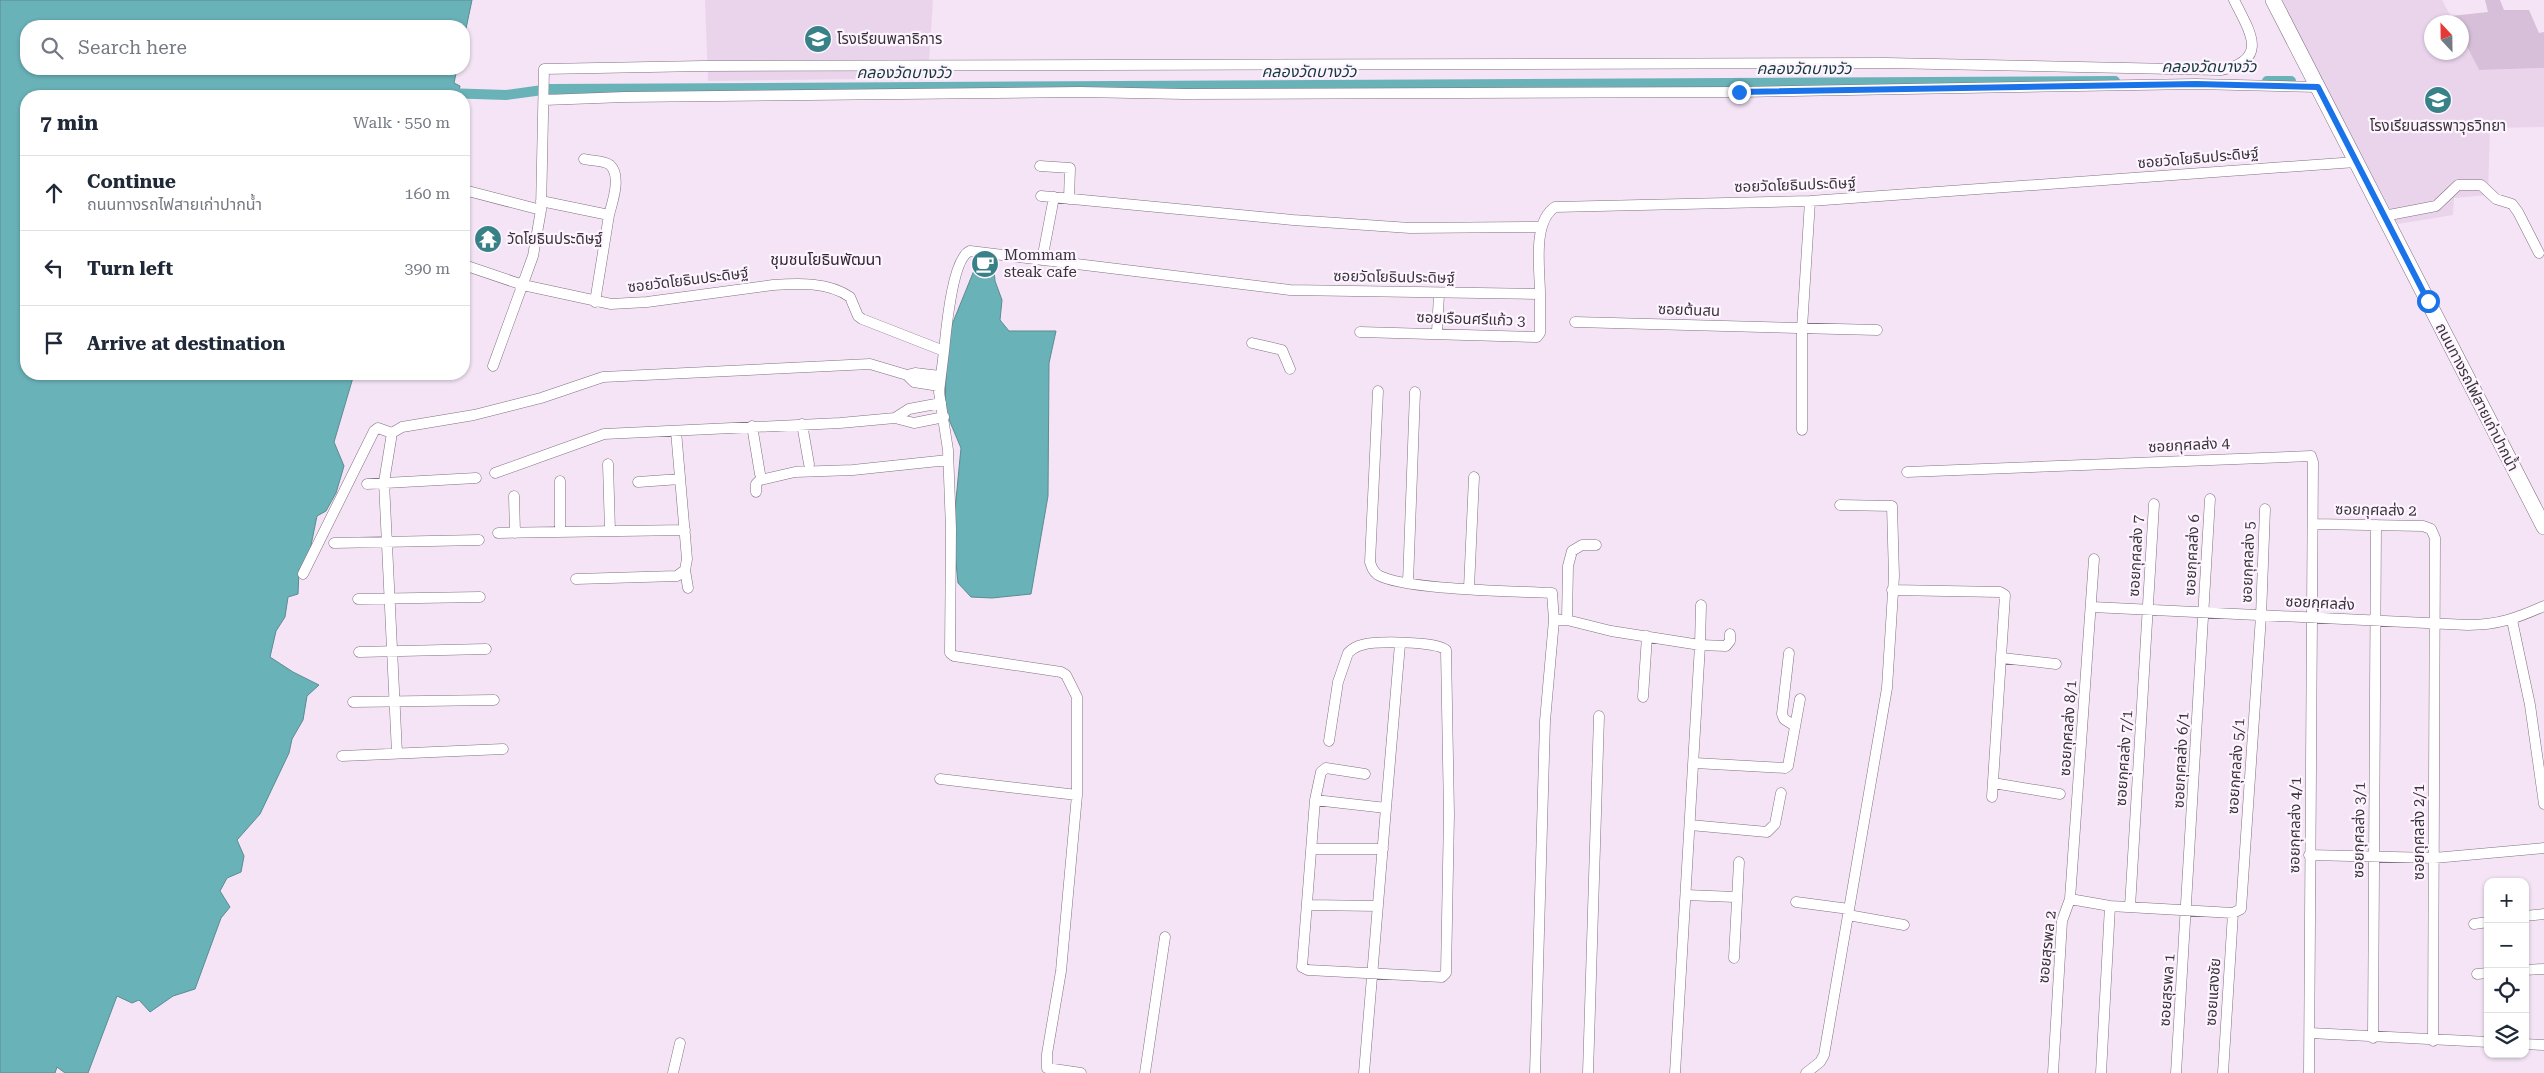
<!DOCTYPE html>
<meta charset="utf-8">
<style>
:root{--surface:#fff;--page:#f2f2f3;--text:#1f2937;--muted:#747a83;--line:#e0e1e3}
body{margin:0;font-family:"Roboto Serif","Noto Sans Thai",serif;background:var(--page);color:var(--text)}
.controls{position:absolute;right:15px;bottom:15px;display:grid;overflow:hidden;border-radius:10px;box-shadow:0 1px 4px #0004}
.controls button{width:45px;height:45px;display:grid;place-items:center;padding:0;border:0;border-bottom:1px solid var(--line);background:var(--surface);color:var(--text);font:25px sans-serif}
.compass{position:absolute;left:2424px;top:15px;width:45px;height:45px;border-radius:50%;background:var(--surface);box-shadow:0 1px 4px #0004;rotate:338deg}
.stop{position:absolute;width:15px;height:15px;margin:-11px;border:4px solid #1a73e8;border-radius:50%;background:#fff}
.stop.end{background:#1a73e8;border-color:#fff;box-shadow:0 1px 5px #0008}
.list{margin:0;padding:0;list-style:none}
h2{display:flex;justify-content:space-between;align-items:center;height:65px;margin:0;padding:0 20px;font-size:21px}
h2 small{font-size:16px;font-weight:400;color:var(--muted)}
.list li{display:grid;grid-template-columns:32px 1fr auto;gap:15px;align-items:center;box-sizing:border-box;height:75px;padding:0 20px;border-top:1px solid var(--line)}
.list b{display:block;font-size:19px;white-space:nowrap}
.list p{margin:0;font-size:16px;white-space:nowrap;color:var(--muted)}
.list em{font-size:16px;font-style:normal;color:var(--muted)}
.icon{flex:none;width:28px;height:28px;fill:none;stroke:currentColor;stroke-width:2;stroke-linecap:round;stroke-linejoin:round}
.map{position:relative;flex:none;width:2544px;height:1073px;overflow:hidden}
.search{position:absolute;background:var(--surface);box-shadow:0 1px 4px #0004;left:20px;top:20px;width:450px;height:55px;display:flex;align-items:center;gap:12px;box-sizing:border-box;padding:0 18px;border-radius:20px;color:var(--muted);font-size:19px}
.panel{position:absolute;background:var(--surface);box-shadow:0 1px 4px #0004;left:20px;top:90px;width:450px;height:290px;border-radius:20px}
.map>svg:first-child{display:block}
</style>
<div class="map">
<svg width="2544" height="1073" viewBox="0 0 2544 1073">
<rect width="100%" height="100%" fill="#f4e4f6"/>
<path fill="#e9d4ec" d="M705,0H933L928,78L708,81Z
M2280,0H2442L2454,22H2432V52H2462V37L2479,70L2544,68V127L2490,128L2488,195L2454,198L2453,215L2398,224Z"/>
<path fill="#d7bfda" d="M2485,0H2500L2504,10H2529L2539,33L2544,32V68L2479,70L2462,37V22H2454L2451,16L2488,12Z"/>
<path fill="#69b2b8" stroke="#5a8c92" d="M0,0H472L464,38V26H26V69H457L454,83L460,86L458,96H26V374H354L334,442L344,466L336,493L326,511L317,516L309,555L299,570L298,594L288,597L285,617L276,631L270,657L293,672L319,685L307,696L303,720L292,739L289,753L260,814L237,840L244,856L241,872L227,878L220,891L230,907L221,918L195,989L173,996L150,1012L139,1000L132,1003L117,996L88,1073H65L57,1067L55,1073H0Z
M977,263L994,270L995,281L1002,300L1000,320L1009,331H1056L1049,363L1048,496L1031,594L992,598L971,597L958,583L953,531L961,448L945,410L947,337Z"/>
<g fill="none" stroke-linecap="round" stroke-linejoin="round">
<path stroke="#69b2b8" stroke-width="10" d="M2267,81H2291
M445,93L506,95L550,89L2115,81"/>
<g stroke="#807181" stroke-width="11">
<path id="street" d="M544,100L625,97L1080,92L1184,94L1739,92L2196,84L2317,87
M584,159C591,161 604,160 610,165C622,176 612,203 609,215
M1040,166L1070,168L1069,199
M464,190L541,210
M1041,196L1293,220L1410,228L1540,227
M541,201L609,215L595,302
M2384,216L2436,206L2458,185H2481L2496,199L2512,204L2518,212L2539,253
M1042,260L1054,197
M464,265L523,285L611,304L647,302L773,285C798,283 829,282 850,297L858,316L862,319L944,351C946,332 952,258 970,251L1290,290L1540,294C1540,270 1532,222 1555,207L1810,201L2356,162
M1575,322L1877,330
M1360,332L1537,337L1540,333V294
M1437,332L1439,294
M1252,343L1282,350L1290,369
M944,351L939,392L948,450L951,529L950,653L954,656L1061,672L1066,675L1077,697V795L1061,971L1047,1054V1068L1081,1073
M493,366L533,256L541,210L544,69L703,66L1886,63L2221,70C2270,60 2250,32 2234,0
M907,375L915,373L940,376
M1378,391L1370,562C1372,568 1373,571 1378,575C1404,590 1516,591 1552,593L1554,620L1545,721L1535,1073
M895,418L909,409L941,403
M802,424L809,464
M752,426L760,474
M1802,430V328L1810,201
M608,464L610,531
M1907,472L2311,456L2313,462L2309,1073
M495,473L604,434L840,423L895,418L914,423L944,417
M560,481V532
M638,482L680,479
M367,484L476,478
M756,492V484L760,480L795,472L853,470L948,460
M514,496L515,533
M2314,524L2423,526L2431,529L2435,538L2433,1041
M498,533L685,530
M334,543L479,540
M685,570L688,588
M303,574L374,431L378,428L392,433
M576,579L677,576L685,570L687,559L676,431
M1408,583L1415,392
M1469,588L1474,477
M1892,590L2000,592L2005,595L1992,797
M358,599L480,597
M1701,605L1700,645L1726,646L1730,641V634
M2092,607L2468,625C2498,625 2517,618 2544,606
M1554,620H1567L1611,631L1700,645L1675,1073
M1567,620L1568,566L1572,551L1582,545H1596
M2512,620L2530,705L2544,804
M359,652L486,649
M1789,653L1782,714L1784,719L1795,726
M2002,658L2056,664
M1643,697L1647,636
M353,702L494,700
M1329,741L1338,682L1348,653C1352,649 1357,646 1362,645C1375,641 1437,641 1446,650L1449,814L1446,973L1442,977L1308,970L1302,967L1315,800L1321,772L1326,768L1365,774
M397,753L384,482L392,433L402,427L474,415L541,398L603,377L870,364L907,375L914,382L939,386
M342,756L503,749
M1695,763L1785,768L1788,766L1800,699
M940,779L1077,795
M1993,783L2060,794
M1315,800L1386,808L1364,1073
M1386,808L1400,644
M1690,825L1767,832L1775,824L1781,793
M1312,849H1383
M2309,855L2434,858L2544,848
M1686,895L1735,897
M2070,899L2094,559
M1796,902L1849,909
M1308,905L1378,906
M2130,907L2154,504
M1848,915L1904,925
M2525,916L2544,914
M2474,924L2488,922
M1734,958L1739,862
M2525,970L2544,969
M2477,974L2488,973
M2310,1033L2488,1042
M2373,1038L2376,525
M2525,1044L2544,1045
M673,1073L680,1043
M1145,1073L1165,937
M1588,1073L1599,716
M1806,1073L1820,1062L1824,1055L1887,688L1894,576L1892,506L1840,505
M2053,1073L2062,921L2070,899L2110,906L2233,913L2241,909L2261,616L2265,509
M2101,1073L2110,906
M2176,1073L2210,499
M2223,1073L2233,913"/>
</g>
<g stroke="#807181" stroke-width="16">
<path id="secondary" d="M2273,0L2544,527"/>
</g>
<use href="#street" stroke="#fff" stroke-width="10"/>
<use href="#secondary" stroke="#fff" stroke-width="15"/>
</g>
<g fill="none" stroke-linecap="round" stroke-linejoin="round">
<path stroke="#1a73e8" stroke-width="6" d="M1739,92L2196,84L2318,87L2428,301"/>
</g>
<defs>
<g id="university-disc" transform="scale(1.4375)"><circle r="9.5" fill="#388186" stroke="#fdf4ff"/><path d="M0-5L7-2L0 1L-7-2ZM-4 1L0 2.5L4 1V4Q0 6-4 4Z" fill="#fff"/></g>
<g id="school-disc" transform="scale(1.4375)"><circle r="9.5" fill="#388186" stroke="#fdf4ff"/><path d="M0-5L7-2L0 1L-7-2ZM-4 1L0 2.5L4 1V4Q0 6-4 4Z" fill="#fff"/></g>
<g id="temple-disc" transform="scale(1.4375)"><circle r="9.5" fill="#388186" stroke="#fdf4ff"/><path d="M0-6L5-2H3V0L6.5 2.5H4V6H1.5V3h-3V6H-4V2.5H-6.5L-3 0V-2H-5Z" fill="#fff"/></g>
<g id="cafe-disc" transform="scale(1.4375)"><circle r="9.5" fill="#388186" stroke="#fdf4ff"/><path d="M-5.5-4.5H6V0H3Q3 3.5 0 3.5H-2.5Q-5.5 3.5-5.5 0ZM3-3.2v2h1.7v-2ZM-6 4.5H4V6H-6Z" fill="#fff"/></g>
</defs>
<g fill-rule="evenodd">
<use href="#university-disc" x="818" y="39"/>
<use href="#school-disc" x="2438" y="100"/>
<use href="#temple-disc" x="488" y="239"/>
<use href="#cafe-disc" x="985" y="264"/>
</g>
<g text-anchor="middle" dominant-baseline="central" stroke-width="4.5" stroke-linejoin="round" paint-order="stroke">
<g font-size="15" fill="#383239" stroke="#fdf4ff" text-anchor="start">
<text x="837" y="39">โรงเรียนพลาธิการ</text>
<text x="2438" y="126" text-anchor="middle">โรงเรียนสรรพาวุธวิทยา</text>
<text x="507" y="239">วัดโยธินประดิษฐ์</text>
<text x="1004" y="255">Mommam<tspan x="1004" dy="17">steak cafe</tspan></text>
</g>
<g font-size="15" fill="#383239" stroke="#fdf4ff">
<text transform="translate(2198 158) rotate(-5)">ซอยวัดโยธินประดิษฐ์</text>
<text transform="translate(1795 185) rotate(-2)">ซอยวัดโยธินประดิษฐ์</text>
<text transform="translate(1394 277) rotate(1)">ซอยวัดโยธินประดิษฐ์</text>
<text transform="translate(688 280) rotate(-7)">ซอยวัดโยธินประดิษฐ์</text>
<text transform="translate(1689 310) rotate(2)">ซอยต้นสน</text>
<text transform="translate(1471 319) rotate(2)">ซอยเรือนศรีแก้ว 3</text>
<text transform="translate(2477 397) rotate(63)">ถนนทางรถไฟสายเก่าปากน้ำ</text>
<text transform="translate(2189 445) rotate(-3)">ซอยกุศลส่ง 4</text>
<text transform="translate(2376 510) rotate(1)">ซอยกุศลส่ง 2</text>
<text transform="translate(2192 555) rotate(-87)">ซอยกุศลส่ง 6</text>
<text transform="translate(2136 556) rotate(-87)">ซอยกุศลส่ง 7</text>
<text transform="translate(2248 562) rotate(-88)">ซอยกุศลส่ง 5</text>
<text transform="translate(2320 603) rotate(3)">ซอยกุศลส่ง</text>
<text transform="translate(2068 728) rotate(-86)">ซอยกุศลส่ง 8/1</text>
<text transform="translate(2124 758) rotate(-86)">ซอยกุศลส่ง 7/1</text>
<text transform="translate(2181 760) rotate(-87)">ซอยกุศลส่ง 6/1</text>
<text transform="translate(2236 766) rotate(-86)">ซอยกุศลส่ง 5/1</text>
<text transform="translate(2295 825) rotate(-89)">ซอยกุศลส่ง 4/1</text>
<text transform="translate(2359 830) rotate(-89)">ซอยกุศลส่ง 3/1</text>
<text transform="translate(2419 832) rotate(-90)">ซอยกุศลส่ง 2/1</text>
<text transform="translate(2047 947) rotate(-84)">ซอยสุรพล 2</text>
<text transform="translate(2167 990) rotate(-86)">ซอยสุรพล 1</text>
<text transform="translate(2213 992) rotate(-86)">ซอยแสงชัย</text>
</g>
<g font-size="16" font-style="italic" fill="#15393c" stroke="#fdf4ff">
<text x="2209" y="66">คลองวัดบางวัว</text>
<text x="1804" y="68">คลองวัดบางวัว</text>
<text x="1309" y="71">คลองวัดบางวัว</text>
<text x="904" y="72">คลองวัดบางวัว</text>
</g>
<g font-size="16" fill="#332734" stroke="#fdf4ff">
<text x="826" y="259">ชุมชนโยธินพัฒนา</text>
</g>
</g>
</svg>
<div class="controls">
<button>+</button>
<button>−</button>
<button><svg class="icon" aria-label="locate" viewBox="0 0 24 24"><circle cx="12" cy="12" r="6"/><path d="M12 2v4M12 18v4M2 12h4M18 12h4"/></svg></button>
<button><svg class="icon" aria-label="layers" viewBox="0 0 24 24"><path d="M12 4l9 5-9 5-9-5zM3 14l9 5 9-5"/></svg></button>
</div>
<svg class="compass" viewBox="-18 -18 36 36"><path d="M0-13l5 13h-10z" fill="#e53935"/><path d="M0 13l5-13h-10z" fill="#747a83"/></svg>
<div class="stop" style="left:2428px;top:301px"></div>
<div class="stop end" style="left:1739px;top:92px"></div>
<div class="search"><svg class="icon" aria-label="search" viewBox="0 0 24 24"><circle cx="10" cy="10" r="6"/><path d="M15 15l6 6"/></svg>Search here</div>
<section class="panel">
<h2>7 min<small>Walk · 550 m</small></h2>
<ul class="list">
<li><svg class="icon" aria-label="ahead" viewBox="0 0 24 24"><path d="M12 20V5M6 11l6-6 6 6"/></svg><div><b>Continue</b><p>ถนนทางรถไฟสายเก่าปากน้ำ</p></div><em>160 m</em></li>
<li><svg class="icon" aria-label="left" viewBox="0 0 24 24"><path d="M17 20v-9H6M10 6l-5 5 5 5"/></svg><div><b>Turn left</b></div><em>390 m</em></li>
<li><svg class="icon" aria-label="arrive" viewBox="0 0 24 24"><path d="M6 21V4h12l-3 4 3 4H6"/></svg><div><b>Arrive at destination</b></div></li>
</ul>
</section>
</div>
